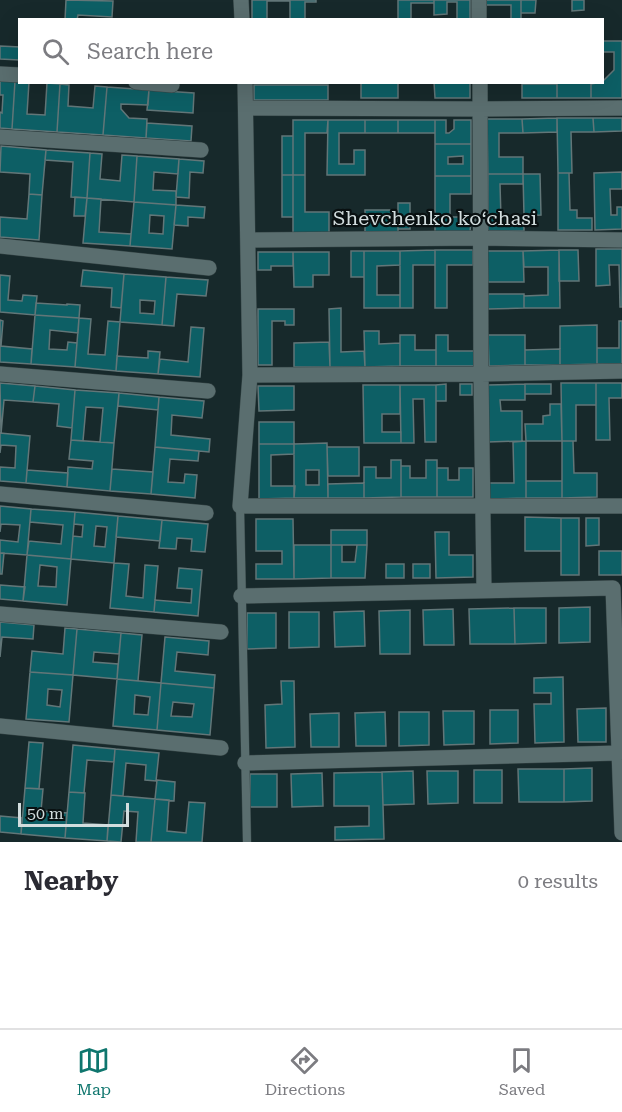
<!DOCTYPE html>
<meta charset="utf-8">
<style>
:root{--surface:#fff;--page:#f7f7f7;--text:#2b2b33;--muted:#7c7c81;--line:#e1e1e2;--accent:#0f766e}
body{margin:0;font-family:"Roboto Serif",serif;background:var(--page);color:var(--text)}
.scale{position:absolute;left:18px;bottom:15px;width:111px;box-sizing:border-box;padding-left:6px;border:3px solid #d2ddde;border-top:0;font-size:16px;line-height:21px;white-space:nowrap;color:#d2ddde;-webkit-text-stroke:4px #091011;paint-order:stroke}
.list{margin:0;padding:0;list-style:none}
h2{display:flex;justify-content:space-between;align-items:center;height:78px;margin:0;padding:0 24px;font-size:26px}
h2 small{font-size:20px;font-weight:400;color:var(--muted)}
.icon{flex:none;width:33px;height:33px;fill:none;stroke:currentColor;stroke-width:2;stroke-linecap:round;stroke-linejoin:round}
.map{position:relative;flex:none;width:622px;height:842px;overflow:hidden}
.search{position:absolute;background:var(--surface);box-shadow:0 6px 24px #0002;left:18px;right:18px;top:18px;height:66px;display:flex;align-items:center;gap:15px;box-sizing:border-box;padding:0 21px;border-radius:0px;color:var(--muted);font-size:22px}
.sheet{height:186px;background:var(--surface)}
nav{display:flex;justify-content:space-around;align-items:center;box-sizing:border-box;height:84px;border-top:2px solid var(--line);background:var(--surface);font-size:16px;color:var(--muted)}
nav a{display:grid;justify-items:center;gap:3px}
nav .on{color:var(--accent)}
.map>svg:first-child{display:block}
</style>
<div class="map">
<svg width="622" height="842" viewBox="0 0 622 842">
<rect width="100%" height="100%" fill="#17292b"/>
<path fill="#0d5f65" stroke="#627678" stroke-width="1.5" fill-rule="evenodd" d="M66,0L113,1L112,17L78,15L77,20H65Z
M252,0H290V1H267V20H252Z
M290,0H316V2H305V20H290Z
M398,0H434V3H411V20H398Z
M434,0H470V20H457V2H447V14L434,15Z
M485,0H521V20H511V5H485Z
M521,0H536L535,13H521Z
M572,0H584V10L572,11Z
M602,41H622V98H591V84L602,82L614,70V52H602Z
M0,46L20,47L19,60L0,59Z
M0,80L15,81L12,129L0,128V112L2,113L3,95H0Z
M15,81L29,82L27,114L45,115L47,83L60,84L57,132L12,129Z
M361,82H398V98H361Z
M434,82H470V98H435Z
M557,82H591V98H557Z
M60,84L69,85L68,106L93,108L95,86L107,87L103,135L57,132Z
M522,84H557V98H522Z
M254,85H328V100H254Z
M107,87L149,90L148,105L121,104V109L129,118L147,119L146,138L103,135Z
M149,90L194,93L193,113L147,110Z
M557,118H593L594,132H571L572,173H558Z
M557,118V132L523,133L522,119Z
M593,118H622V131L594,132Z
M487,119H522L523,133H499V157H523V174H488Z
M293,120H328L327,133H305V175H293Z
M328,120H365V133H339V164H354V150H365V175H327Z
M365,120H398V133H365Z
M398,120H435V133H398Z
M435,120H446V133H449L454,129V120H471V144H435Z
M147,123L192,126L191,141L146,138Z
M282,136H293V175H282Z
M435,144H471V176H435ZM463,156V164H448V157Z
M1,146L46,150L42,195L29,194L30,174L0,172Z
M46,150L90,153L87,198L71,197L73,162L45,160Z
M90,153L102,154L100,179L120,181L122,155L137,156L134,202L87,198Z
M137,156L179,159L178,174L154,172L153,190L176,191V205L134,202Z
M179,159L204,161L203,173L190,172L189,198L176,197Z
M622,172V189H610L611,215H617V207H622V229L595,230L594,173Z
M558,173H569L570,210H577V218H592V230H558Z
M488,174H523V184H500L501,218H524V231H488Z
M523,174H540L541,215L524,216Z
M282,175H293V217H282Z
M293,175H305V212H329V233H293Z
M435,176H471V194H450V217H471L470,233H435Z
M29,194L42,195L39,240L0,237V217L27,219Z
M75,197L87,198L85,216H74Z
M87,198L101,199L99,232L131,234L130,246L83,243Z
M134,202L176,205L172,249L130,246ZM150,215L164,216L163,234L149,233Z
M398,203H410V229H398Z
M176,205L205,207L204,218L188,217V226L174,225Z
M365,210H398V233H365Z
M596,249H622V307H620L619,265H609L610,285L596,286Z
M435,250H473V265H447V308H435Z
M435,250V265H413V308H400V251Z
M559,250H578L579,281H559Z
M559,250L560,308H524V296L548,295V267H524L523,251Z
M351,251H364V277H351Z
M364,251H400V265L377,266V295H400V308H364Z
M487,251H523L524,282H488Z
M258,252H293V266H271V270H258Z
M293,252H329V275H313V287H294Z
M83,270L124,274L121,308L111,307L112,288L81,286Z
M124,274L166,277L162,325L120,322ZM140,300L155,301L154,314L140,313Z
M0,275L10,276L8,300L22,301L23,295L37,296L35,315L0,312Z
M166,277L208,280L206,296L177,294L174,326L162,325Z
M488,294H524V308L488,309Z
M36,303L67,305V304L80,305L79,318L35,315Z
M341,308V352L364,351L365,367H330L329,309Z
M258,309H294V325H285V321H272V365H258Z
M35,315L79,318L78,333L50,330L49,349L67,350L68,342L77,343L75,367L31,364Z
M79,318L91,319L88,354L105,355L108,321L120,322L116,371L75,367Z
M0,320L3,321L1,346L32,349L31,364L0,362Z
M619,321H622V364H597V348H619Z
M597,325V364L560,365V326Z
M191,327L204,328L200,377L158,374L160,359L188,362Z
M364,331H379V344L400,343V366L365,367Z
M400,335H415V350H436V366H400Z
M436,335H448V351H474V366H436Z
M488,335H525V365L489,366Z
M329,342L330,367H294V343Z
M560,349V365H525V350Z
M148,351L160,352L158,374L116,371L117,356L148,358Z
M0,383L35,386L33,402L4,400L1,434Z
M561,383H596V405H576V441H562Z
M596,383H622V398H609L610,440H596Z
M446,384V401H436V385Z
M460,384H472V395H460Z
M525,384H551V394H525Z
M525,384V400H500L501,411H522V441L488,442V385Z
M363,385H400V414H382V432H401V443H364Z
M400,385H436V442H425L424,399H413L414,443H401Z
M35,386L75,390L72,428L57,426L59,404L33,402Z
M258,386H294V410L259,411Z
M75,390L119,393L114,443L100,442L103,408L86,407L83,441L71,440Z
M119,393L159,397L158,410L118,406Z
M159,397L204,401L202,418L172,415L171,435L210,439L209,452L155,447Z
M550,404H561L562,441H526L525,424H543V416L550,415Z
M259,422H294V444H259Z
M0,433L30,436L26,483L0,481V467L15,468L16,446L1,445L0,453Z
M71,440L114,443L110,491L67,487L68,467L92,469L93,461L69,459Z
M526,441V498L489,499V483H514L513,442Z
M562,441H573L574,473H597V497L562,498Z
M327,443L328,498H294V444ZM306,470H319V485H306Z
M259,444H294V454L271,455V486H295L294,498L259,499Z
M155,447L199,451L198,461L170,459L168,482L184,483L185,474L197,475L195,498L151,494Z
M327,447H359V476H328Z
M391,460H401V497L364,498V467H376V478H391Z
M426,460H437V497H401V466H410V478H426Z
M437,468H448V480H459V468H473V497H437Z
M112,469L153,472L151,494L110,491Z
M27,470L68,473L67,487L26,483Z
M526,481H562V498H526Z
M364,483V498H328V484Z
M0,506L31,509L27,555L0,553V540L18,542L20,525L1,524L0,532Z
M31,509L75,512L71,559L27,555L29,541L61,544L63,525L30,522Z
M75,512L118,516L114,563L71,559L73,536L82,537L83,525L74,524ZM96,526L107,527L105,547L94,546Z
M118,516L162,520L160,541L116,537Z
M525,517L561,518V551H525Z
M561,518H579V575H561Z
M586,518H599V545L586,546Z
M256,519H293L294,579H256V564H282V551H256Z
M162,520L208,524L205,552L191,551L192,539L177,538L176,549L159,548Z
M331,530H367V545H331Z
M435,532H449V555H473V577L436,578Z
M294,545H331V578L294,579Z
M331,545H342V562H355L357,545H367L365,578H331Z
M599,551H622V575H599Z
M0,553H4L2,574H0Z
M27,555L71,559L67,605L23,601ZM40,565L57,567L56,587L38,586Z
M114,563L129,564L126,596L143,598L145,565L158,566L154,612L110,608Z
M386,564H404V578H386Z
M413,564H430V578H413Z
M179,568L202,570L198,616L154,612L155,600L191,603L192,589L177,588Z
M0,585L25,587L23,601L0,599Z
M590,607V642L559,643V608Z
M514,608H546V643L515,644Z
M514,608L515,644H470L469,609Z
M453,609L454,645H424L423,610Z
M410,610V654H380L379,611Z
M364,611L365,646L335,647L334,612Z
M289,612H319V647L289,648Z
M247,613H276V648L247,649Z
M0,622L34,625L33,639L2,637L0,657Z
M65,628L77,629L73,675L30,672L32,651L63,654Z
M77,629L121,633L119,654L94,652L93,662L118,664L117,679L73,675Z
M121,633L142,635L138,681L117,679Z
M165,637L209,641L208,655L177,652L175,671L215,675L214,688L161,683Z
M30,672L73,675L69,722L26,719ZM48,689L62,690L60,707L47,705Z
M563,677L564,742L535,743L534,704H551V693H534V678Z
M117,679L161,683L157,730L113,726ZM135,695L150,697L148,715L134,714Z
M281,681H294L295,747L266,748L265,705L282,704Z
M161,683L214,688L210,735L157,730ZM173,702L194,704L192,717L171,716Z
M606,708V742H578L577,709Z
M490,710H518V743L490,744Z
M443,711H474V744L444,745Z
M385,712L386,746H356L355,713Z
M399,712H429V745L399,746Z
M339,713V747H311L310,714Z
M29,742L43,743L39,789L25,788Z
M73,745L115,749L114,762L87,760L84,793L69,792Z
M115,749L159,753L156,781L145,780L146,765L126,763L123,796L111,795Z
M592,768V801L564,802V769Z
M518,769H564V802H519Z
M474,770H502V803H474Z
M413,771L414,804L383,805L382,772Z
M427,771H458V803L428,804Z
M382,772L384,839L335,840V827L369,826V806H334V773Z
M322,773L323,806L292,807L291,774Z
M250,774H277V807H250Z
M157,780L175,782L174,801L155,799Z
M25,788L43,789L41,811L67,813L65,838L21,834Z
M69,792L85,793L83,823L108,825L107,841L65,838Z
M111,795L155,799L151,842H136L138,812L124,811L121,842L107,841Z
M155,799L169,800L167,831L186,833L189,802L205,803L202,842H151Z
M0,816L22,818L21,834L0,832Z"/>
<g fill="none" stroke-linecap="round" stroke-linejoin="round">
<g stroke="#344344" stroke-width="9">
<path id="lane" d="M240,506L247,842"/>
</g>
<g stroke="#344344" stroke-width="16">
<path id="street" d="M241,0L242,20
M479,0V20
M0,74L20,75
M136,82L172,85
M245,82L250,375L240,506H622
M480,82L481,374L484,590
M246,108L480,109L622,108
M0,137L201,150
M248,240L480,238L622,240
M0,246L209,268
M0,374L208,391
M250,375L481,374L622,371
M0,494L206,513
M241,596L613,588L622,833
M0,614L221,632
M0,726L221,748
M245,763L618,753"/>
</g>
<use href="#lane" stroke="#5a6e6f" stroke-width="8"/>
<use href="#street" stroke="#5a6e6f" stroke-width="15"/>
</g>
<g text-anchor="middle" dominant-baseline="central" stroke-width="4.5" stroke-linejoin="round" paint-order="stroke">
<g font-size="20" fill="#d2ddde" stroke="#091011">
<text x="435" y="218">Shevchenko koʻchasi</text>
</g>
</g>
</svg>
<div class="scale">50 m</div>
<div class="search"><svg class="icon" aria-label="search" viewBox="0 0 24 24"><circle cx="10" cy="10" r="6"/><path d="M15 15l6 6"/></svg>Search here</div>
</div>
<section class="sheet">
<h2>Nearby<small>0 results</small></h2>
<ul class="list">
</ul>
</section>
<nav>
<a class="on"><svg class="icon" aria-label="map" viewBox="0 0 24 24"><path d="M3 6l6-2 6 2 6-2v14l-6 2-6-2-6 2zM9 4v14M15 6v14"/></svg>Map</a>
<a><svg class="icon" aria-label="directions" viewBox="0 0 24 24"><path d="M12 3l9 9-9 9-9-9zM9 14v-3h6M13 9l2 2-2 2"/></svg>Directions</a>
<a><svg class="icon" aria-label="saved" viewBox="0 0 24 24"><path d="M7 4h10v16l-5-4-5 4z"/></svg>Saved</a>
</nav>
